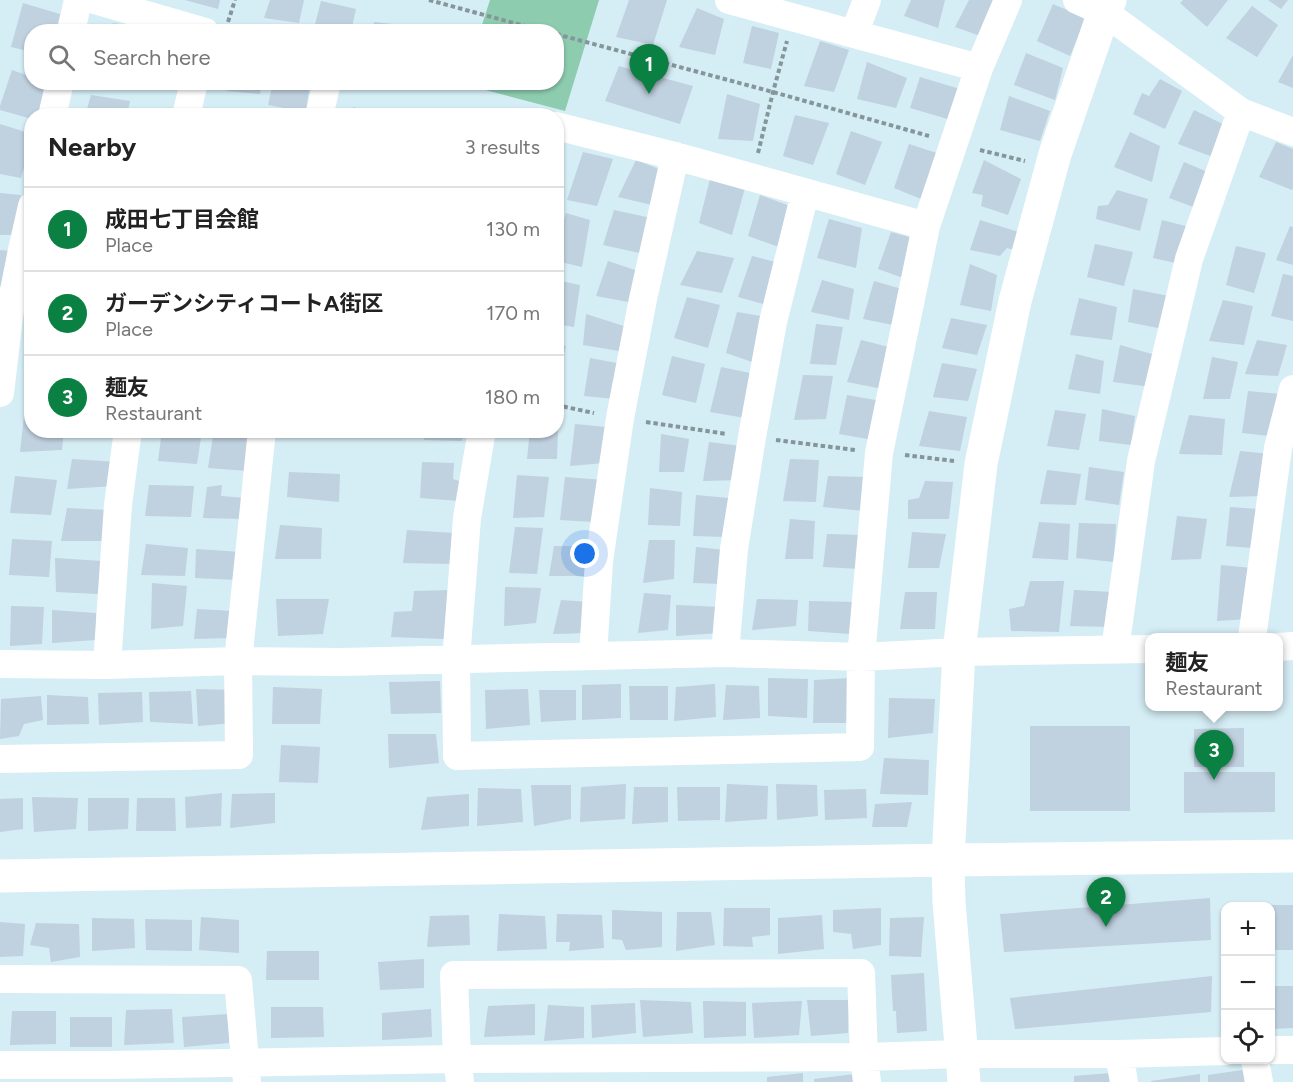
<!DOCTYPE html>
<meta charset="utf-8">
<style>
:root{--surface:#fff;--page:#f2f2f2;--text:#222;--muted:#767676;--line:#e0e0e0;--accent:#0b8043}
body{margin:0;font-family:Figtree,"Noto Sans JP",sans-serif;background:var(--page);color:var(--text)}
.controls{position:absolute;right:18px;bottom:18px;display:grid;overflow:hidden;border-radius:12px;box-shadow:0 2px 4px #0004}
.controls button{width:54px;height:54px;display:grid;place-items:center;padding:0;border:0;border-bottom:2px solid var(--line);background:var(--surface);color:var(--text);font:30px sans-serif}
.you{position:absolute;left:585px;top:554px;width:21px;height:21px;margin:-15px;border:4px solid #fff;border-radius:50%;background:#1a73e8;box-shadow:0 0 0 9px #1a73e833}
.badge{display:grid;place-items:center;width:39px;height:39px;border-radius:50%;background:var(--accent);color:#fff;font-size:20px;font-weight:700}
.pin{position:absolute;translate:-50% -50px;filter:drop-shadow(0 2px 3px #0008)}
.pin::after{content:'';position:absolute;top:32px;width:21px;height:18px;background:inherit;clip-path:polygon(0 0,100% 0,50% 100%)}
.popup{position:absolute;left:1145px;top:633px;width:138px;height:78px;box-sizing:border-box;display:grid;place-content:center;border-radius:12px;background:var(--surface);filter:drop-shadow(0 2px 4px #0005);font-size:20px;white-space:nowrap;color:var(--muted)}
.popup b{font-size:22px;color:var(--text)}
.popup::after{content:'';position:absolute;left:50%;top:100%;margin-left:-12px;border:12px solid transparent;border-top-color:var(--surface)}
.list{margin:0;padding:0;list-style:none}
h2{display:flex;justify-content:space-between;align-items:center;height:78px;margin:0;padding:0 24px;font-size:26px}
h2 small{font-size:20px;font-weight:400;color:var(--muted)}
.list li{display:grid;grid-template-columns:39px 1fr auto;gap:18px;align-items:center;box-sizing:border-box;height:84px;padding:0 24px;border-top:2px solid var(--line)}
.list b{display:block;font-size:22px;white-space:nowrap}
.list p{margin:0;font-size:20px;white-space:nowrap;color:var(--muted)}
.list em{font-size:20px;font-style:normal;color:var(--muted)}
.icon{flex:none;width:33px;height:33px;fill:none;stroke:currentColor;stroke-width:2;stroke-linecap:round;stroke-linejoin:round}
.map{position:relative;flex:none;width:1293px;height:1082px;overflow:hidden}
.search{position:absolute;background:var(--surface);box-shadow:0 2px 4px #0004;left:24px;top:24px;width:540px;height:66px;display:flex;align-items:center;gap:15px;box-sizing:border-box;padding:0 21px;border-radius:24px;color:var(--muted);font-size:22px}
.panel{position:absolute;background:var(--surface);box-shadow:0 2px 4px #0004;left:24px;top:108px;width:540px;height:330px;border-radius:24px}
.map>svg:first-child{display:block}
</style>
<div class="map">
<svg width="1293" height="1082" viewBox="0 0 1293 1082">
<rect width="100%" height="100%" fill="#d5edf5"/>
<path fill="#8dccaf" d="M490,0H599L565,111L463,84L464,82H556V32L480,31Z"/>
<path fill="#c0d1e0" d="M185,0H220L218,9Z
M270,0H304L299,23L264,18Z
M629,0H667L653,45L616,37Z
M911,0H945L938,28L904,16Z
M969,0H998L983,37L955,27Z
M1183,0H1228L1207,27L1180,3Z
M1268,0H1288L1281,9Z
M321,1L356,9L351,32H313Z
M23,3L60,14L56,32H32V52L11,47Z
M1053,4L1086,18L1070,56L1037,41Z
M1252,6L1278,25L1257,57L1226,38Z
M697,8L724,19L715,55L679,47Z
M374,22L421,27L420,32H372Z
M113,23L143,28L142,32H111Z
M752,26L779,33L771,69L743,63Z
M820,41L849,50L834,92L804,86Z
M1026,53L1063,68L1055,100L1014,85Z
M1293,55V88L1278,82Z
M867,62L907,78L896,108L857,99Z
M619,66L693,86L680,124L605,101Z
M12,70L32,77V82H50L37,116H32V119L0,110V106Z
M920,77L960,89L951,120L910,108Z
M1160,79L1182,91L1165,129L1133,114L1142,93L1149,96Z
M229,82H262L260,94L227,91Z
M273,82H310L306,112L268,105Z
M727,94L760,104L753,141L718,139Z
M91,95L130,101L127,116H85Z
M1009,96L1050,111L1040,141L1000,130Z
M353,107L386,115V116H351Z
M138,108L164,115V116H136Z
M1194,110L1225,125L1213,157L1178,144Z
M795,115L829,123L813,165L783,156Z
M0,124L32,134V140L21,178L0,174Z
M851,131L882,142L865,185L836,174Z
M1130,132L1160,146L1152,182L1114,167Z
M1276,142L1293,149V188L1292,190L1259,177Z
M909,144L940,154L926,201L894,188Z
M583,152L613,159L597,206L567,200Z
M636,160L664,171L652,205L618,197Z
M984,160L1021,179L1008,215L981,206L983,195L972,193Z
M1184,162L1210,173L1196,208L1169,198Z
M710,179L745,188L732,235L699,223Z
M1117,190L1148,199L1140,231L1096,219L1098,206L1108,205Z
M0,193L21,195L13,235H0Z
M760,195L793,207L779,247L748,236Z
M614,210L651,218L644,254L603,245Z
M566,213L590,220L582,267L556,261V244Z
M829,219L862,228L856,268L817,258Z
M980,220L1019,232L1014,250L1007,248L1000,256L970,250Z
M1162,220L1193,228L1180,264L1153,258Z
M1290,226L1293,227V265L1276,260Z
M891,232L916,239L906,279L878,269Z
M1095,244L1133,252L1124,286L1087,277Z
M1236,246L1266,253L1254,293L1226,285Z
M0,250L11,251L4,287L0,286Z
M697,251L734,258L722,293L680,285Z
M752,256L779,263L767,305L738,297Z
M608,261L638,271L634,303L596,296Z
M970,264L997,275L991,311L960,305Z
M1283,274L1293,276V321L1271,316Z
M556,280L580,285L574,327L556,324Z
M822,280L854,289L849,320L811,312Z
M874,281L905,290L898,326L863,319Z
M1133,289L1174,297L1163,329L1128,322Z
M687,297L720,305L708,348L674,338Z
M1079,298L1117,307L1112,340L1070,335Z
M1223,300L1253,306L1244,345L1209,341Z
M737,312L767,317L755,363L726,353Z
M586,314L627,327L625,352L583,345Z
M951,318L987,325L977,355L942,348Z
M816,324L843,327L836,365L810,364Z
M861,340L893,348L883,389L847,382Z
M1257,340L1287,345L1278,376L1245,374Z
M556,345L566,346L557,382H556Z
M1120,345L1159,356L1151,387L1113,382Z
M1076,354L1104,361L1100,394L1068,389Z
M672,356L705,364L696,403L662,395Z
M1212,357L1238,362L1230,399H1203Z
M590,358L622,364L616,399L584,396Z
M942,363L977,369L968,401L933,397Z
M721,367L755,374L745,418L710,412Z
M803,375L833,376L826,419L794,420Z
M1248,391L1280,394L1270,436L1242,433Z
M847,395L881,401L873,440L839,434Z
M1102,409L1135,416L1131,445L1099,441Z
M1055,410L1086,414L1079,450L1047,446Z
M929,411L967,417L960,451L919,446Z
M1189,415L1225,419L1222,455L1179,454Z
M24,416H32V430H64L62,450L20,452Z
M575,424L607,427L604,463L570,466Z
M77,430H121L120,438L77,436Z
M162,430L202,431L197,464L158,461Z
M214,430L250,431L248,471L208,468Z
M301,430H342V435L301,433Z
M426,430H463L462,441L424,440Z
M530,430H558L557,459H527Z
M661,434L689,439L684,472H659Z
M709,442L741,446L738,480L703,481Z
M1240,451L1270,454L1263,496L1229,497Z
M72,459L118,462L114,486L67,489Z
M790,459L819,460L816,502L783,501Z
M422,462L454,463L453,479L462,482L459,501L420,498Z
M1089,467L1124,472L1119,505L1085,500Z
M1047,470L1081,474L1076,505L1040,504Z
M289,472L340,474L339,502L287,497Z
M517,475L549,477L544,517L513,518Z
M15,476L57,480L51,515L10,513Z
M828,476L867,477L865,511L823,507Z
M565,477L604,480L594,522L560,520Z
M925,481L953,482L949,519H908V500L919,498Z
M149,485L194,486L191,517L145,516Z
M222,485L221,496L246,498L243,519L203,518L207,487Z
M650,488L682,492L680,526L648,525Z
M696,495L729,498L727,537L693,536Z
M1230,507L1258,509L1252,548L1226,546Z
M67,508L109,510L107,541H61Z
M1177,516L1207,519L1201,559L1171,560Z
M790,519L815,521L813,559H785Z
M1039,522L1070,524L1068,560L1032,558Z
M1079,523L1116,524L1114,562L1076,558Z
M280,525L322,528L321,559H275Z
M515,527L543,528L537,574L509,573Z
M407,530L455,533L452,564L403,563Z
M912,532L946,534L939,568H908Z
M827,534L862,535L861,569L823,567Z
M12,539L52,541L49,577L9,575Z
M649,540H675L674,579L643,583Z
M146,544L188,548L185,576L141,575Z
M554,546H595L589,576H549Z
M696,547L726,550L724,584L693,583Z
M196,549L241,552L237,580L195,578Z
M55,558L102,561L98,594L56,592Z
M1221,565L1253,568L1249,619L1217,621Z
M1030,581H1064L1059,632L1011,631L1009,609L1024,606Z
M152,583L187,586L183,626L151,629Z
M505,587L541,588L536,623L504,626Z
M450,590L444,639L391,637L394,612L412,611L414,591Z
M1074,590L1113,592L1110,627L1070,626Z
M905,592H937L935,629H900Z
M644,593L671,595L668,630L638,633Z
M276,599H329L323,634L278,636Z
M757,599L798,600L796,626L752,630Z
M561,600L590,602L586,633L553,634Z
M809,601L853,602L851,634L808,631Z
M676,605L722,607L720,633L676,636Z
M11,606L44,607L42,644L10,646Z
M197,609L234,611L233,638L194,639Z
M52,610L96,613V640L52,643Z
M768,678L808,679L807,718L768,716Z
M851,678L850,723H813L814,680Z
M440,681L441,713L391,714L389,682Z
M621,684V718L582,720V685Z
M715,684L716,717L674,721L676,687Z
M726,685L759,686L760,718L723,720Z
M629,686H668V720H630Z
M273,687L322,689L320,724H272Z
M196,689L234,690V723L198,726Z
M528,689L530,725L486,729L485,690Z
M539,690H576V720L541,722Z
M191,691L193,724L150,722L149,692Z
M142,692L143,722L99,725L98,693Z
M47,695L88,697L89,724L47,725Z
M41,696L43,720L24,724L19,736L0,739L1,699Z
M889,698L935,699L933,733L888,738Z
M1030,726H1130V811H1030Z
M1244,728V767H1194V729Z
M388,734H436L439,763L389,768Z
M281,745L320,747L318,783L279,782Z
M884,758L929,760L928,795L880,794Z
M1184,772H1275V812L1184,813Z
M626,784L625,819L580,822L581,787Z
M727,784L768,786L767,819L725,822Z
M776,784L817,785L818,816L777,820Z
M531,785H571V819L534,826Z
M634,787H668V822L632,824Z
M677,787H720V820L678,821Z
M478,788L521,789L523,822L477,826Z
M866,789L867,818L825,820L824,790Z
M222,793L221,826L186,828L185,797Z
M275,793V823L230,828L232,794Z
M469,794V826L421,830L427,797Z
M32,797L78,798L76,829L34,832Z
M23,798V829L0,832V799Z
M88,798H129L128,829L88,831Z
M137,798H175L176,831H136Z
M912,802L907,827H872L875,804Z
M1210,898L1211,940L1004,952L1000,914Z
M1270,905H1293V950H1270Z
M724,908H770V935L752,937L753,947L723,946Z
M881,908V945L853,949L851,934L833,932V910Z
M612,910L662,912V947L626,950L622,940L612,939Z
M677,912H711L715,945L676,951Z
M499,914L545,916L547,949L497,951Z
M557,914L602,915L604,948L569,951L570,942H556Z
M469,915L470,945L427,947L430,916Z
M822,915L824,949L778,954V918Z
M201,917L239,920V953L199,950Z
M924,917L921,957L889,956L890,918Z
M92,918L134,919L135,948L92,951Z
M145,919L192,920V951L146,950Z
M0,922L25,924L23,956L0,957Z
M36,923L79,924L80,957L51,962L49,948L30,945Z
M267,951H319V980H266Z
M424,959V988L380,990L378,962Z
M924,973L927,1031L897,1033L896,1011H893L891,975Z
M1212,976L1211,1012L1015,1029L1010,998Z
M1270,986H1293V1028L1270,1029Z
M640,1000L691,1002L693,1033L643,1037Z
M807,1000H849L848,1033L811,1036Z
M703,1001L746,1002V1036L704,1038Z
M802,1001L799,1035L754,1038L752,1003Z
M635,1003L636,1033L592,1038L591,1005Z
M535,1004V1035L484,1037L488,1006Z
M548,1005L584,1007V1038L544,1041Z
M271,1007H323L324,1037L271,1038Z
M172,1009L174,1043L124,1045L126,1010Z
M431,1009L432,1037L382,1040V1013Z
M12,1011H56V1044L10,1045Z
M229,1014V1043L184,1047L182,1017Z
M70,1017H112V1047H70Z
M1249,1069L1251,1082H1208V1075Z
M803,1073V1082H767V1077Z
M1110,1073V1082H1074V1076Z
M855,1074L856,1082H814V1079Z
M1200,1074V1082H1151V1081Z"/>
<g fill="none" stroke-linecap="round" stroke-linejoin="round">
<path stroke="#85969b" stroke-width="4" stroke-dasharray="4.5 3" stroke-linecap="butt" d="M429,0L547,32
M228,22L235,0
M556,34L773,92L929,136
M980,150L1025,161
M758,153L773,92L787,41
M556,405L594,413
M646,422L727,434
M776,440L855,450
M905,455L954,461"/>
<path stroke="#fff" stroke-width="28" d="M95,0L205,32
M729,0L979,68
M1077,0L1104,12L1241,112L1293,132
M71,32L78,0
M854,34L867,0
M52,116L60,82
M186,116L194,82
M319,116L327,82
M556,126L675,156L926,226
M0,393L9,316L22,250L32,206
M482,430L467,518L456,660L457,756L860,747L861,657L879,453L926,226L979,68L1008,0
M1252,638L1278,448L1293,389
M1278,647L1293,646
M1115,650L1141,461L1189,259L1241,112
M725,653L734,549L752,437L773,322L805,193
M593,655L599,561L620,418L643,299L675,156
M0,664L107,665L238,661L341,662L725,653L861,657L959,652L1150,649
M107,665L118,505L128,430
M0,759L239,755L238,661L262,430
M0,979L238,980L247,1082
M1270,1050H1293
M1119,1054L1124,1082
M1255,1060L1259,1082
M0,1065H108L457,1059L864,1057L962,1054H1119L1226,1051
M460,1082L457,1059L454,975L861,973L864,1057L867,1082"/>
<path stroke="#fff" stroke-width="33" d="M0,876L948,860L1293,856
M964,1082L949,902L948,860L959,652L981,464L1015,301L1055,154L1104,12L1110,0"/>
</g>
</svg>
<div class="controls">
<button>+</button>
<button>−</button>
<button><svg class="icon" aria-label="locate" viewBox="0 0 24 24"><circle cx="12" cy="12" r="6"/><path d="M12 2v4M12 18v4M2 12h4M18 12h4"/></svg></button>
</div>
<div class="you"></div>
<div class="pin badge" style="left:649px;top:94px">1</div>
<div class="pin badge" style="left:1106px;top:927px">2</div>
<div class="pin badge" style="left:1214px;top:780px">3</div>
<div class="popup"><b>麺友</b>Restaurant</div>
<div class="search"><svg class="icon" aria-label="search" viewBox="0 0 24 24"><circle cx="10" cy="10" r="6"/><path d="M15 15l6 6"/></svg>Search here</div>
<section class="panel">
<h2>Nearby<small>3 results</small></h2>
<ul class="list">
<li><span class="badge">1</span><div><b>成田七丁目会館</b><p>Place</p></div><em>130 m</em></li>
<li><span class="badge">2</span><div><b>ガーデンシティコートA街区</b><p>Place</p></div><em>170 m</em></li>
<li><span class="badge">3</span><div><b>麺友</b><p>Restaurant</p></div><em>180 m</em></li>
</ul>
</section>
</div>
